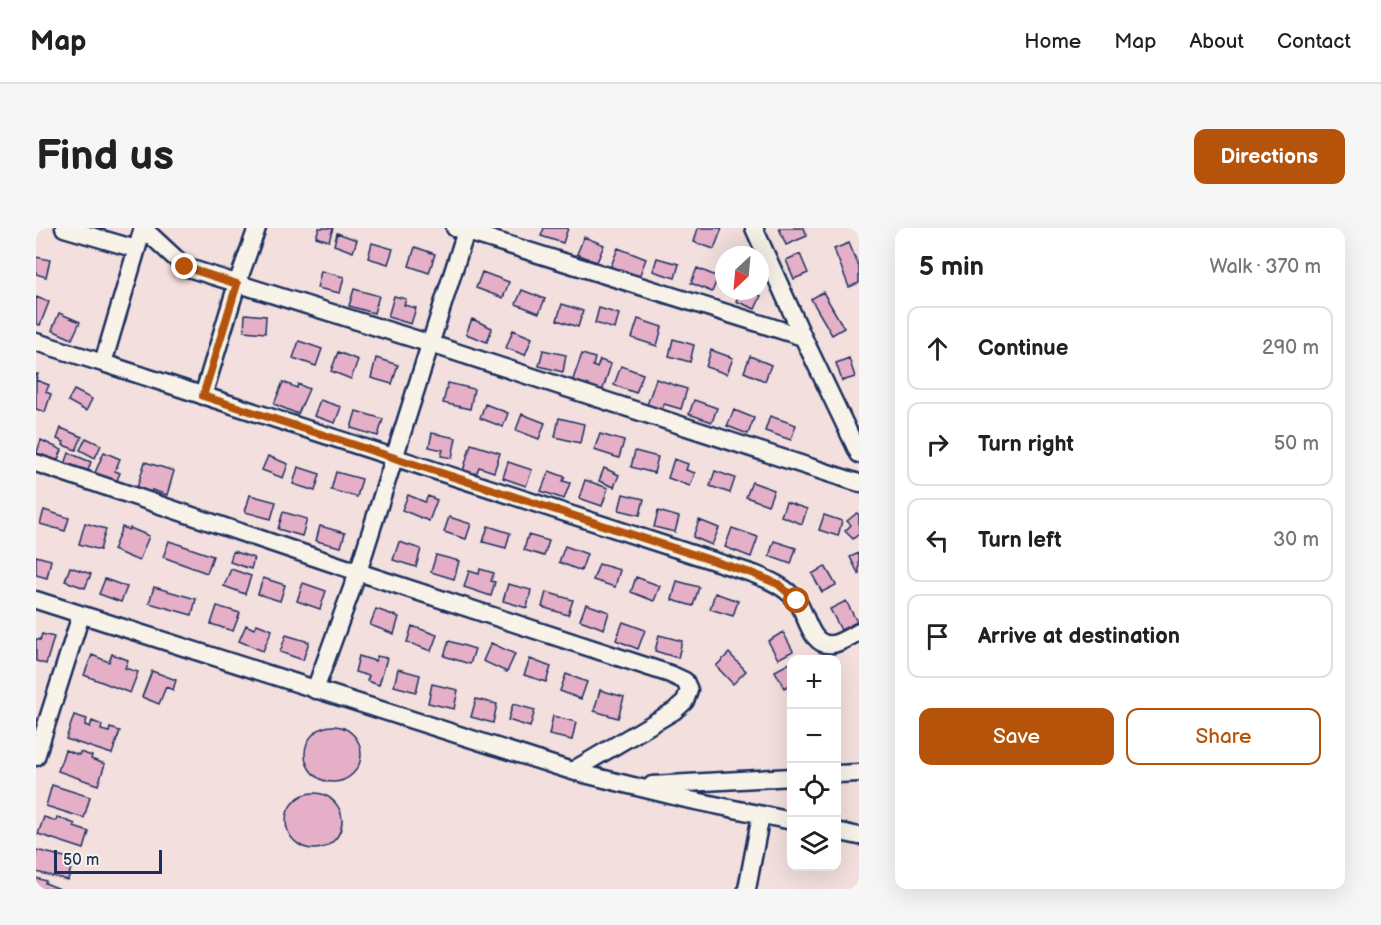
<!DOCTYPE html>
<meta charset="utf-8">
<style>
:root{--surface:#fff;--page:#f6f6f6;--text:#202124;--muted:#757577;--line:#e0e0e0;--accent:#b45309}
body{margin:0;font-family:"Balsamiq Sans",sans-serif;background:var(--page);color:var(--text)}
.controls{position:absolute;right:18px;bottom:18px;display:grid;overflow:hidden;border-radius:12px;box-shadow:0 6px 24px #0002}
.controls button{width:54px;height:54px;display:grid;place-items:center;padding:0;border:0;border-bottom:2px solid var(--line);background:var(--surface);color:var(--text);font:30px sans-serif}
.compass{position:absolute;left:679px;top:18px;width:54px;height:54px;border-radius:50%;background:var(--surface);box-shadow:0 6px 24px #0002;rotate:206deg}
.scale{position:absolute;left:18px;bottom:15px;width:108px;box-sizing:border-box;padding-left:6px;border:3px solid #1b2f5e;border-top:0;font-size:16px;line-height:21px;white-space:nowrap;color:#1b2f5e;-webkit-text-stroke:4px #f7f3e8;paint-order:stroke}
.stop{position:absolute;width:18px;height:18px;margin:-14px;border:4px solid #b45309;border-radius:50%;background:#fff}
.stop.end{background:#b45309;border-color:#fff;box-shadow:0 2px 6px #0008}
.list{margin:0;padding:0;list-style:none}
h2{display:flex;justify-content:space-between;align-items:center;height:78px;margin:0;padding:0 24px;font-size:26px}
h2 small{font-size:20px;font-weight:400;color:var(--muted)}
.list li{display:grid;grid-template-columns:39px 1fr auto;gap:18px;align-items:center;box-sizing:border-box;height:84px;margin:0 12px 12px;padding:0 12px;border:2px solid var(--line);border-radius:12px}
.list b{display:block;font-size:22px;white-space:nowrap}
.list em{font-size:20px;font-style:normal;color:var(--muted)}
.actions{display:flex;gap:12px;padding:18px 24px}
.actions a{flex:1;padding:14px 0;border:2px solid var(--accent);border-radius:12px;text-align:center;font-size:21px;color:var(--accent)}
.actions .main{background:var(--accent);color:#fff}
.icon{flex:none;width:33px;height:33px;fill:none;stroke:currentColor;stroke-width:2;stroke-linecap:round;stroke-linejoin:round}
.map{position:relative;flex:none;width:823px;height:661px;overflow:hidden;border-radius:12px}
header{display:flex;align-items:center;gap:36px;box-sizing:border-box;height:84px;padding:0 30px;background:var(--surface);border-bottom:2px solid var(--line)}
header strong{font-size:28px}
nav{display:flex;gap:33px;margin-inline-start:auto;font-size:21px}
.intro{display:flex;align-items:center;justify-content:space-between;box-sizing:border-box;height:144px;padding:0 36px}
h1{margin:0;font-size:42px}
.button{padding:15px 27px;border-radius:12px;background:var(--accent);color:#fff;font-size:21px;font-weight:700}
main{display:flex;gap:36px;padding:0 36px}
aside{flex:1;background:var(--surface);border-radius:12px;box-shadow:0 6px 24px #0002}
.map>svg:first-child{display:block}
</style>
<header>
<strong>Map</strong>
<nav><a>Home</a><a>Map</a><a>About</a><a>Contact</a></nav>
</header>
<div class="intro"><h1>Find us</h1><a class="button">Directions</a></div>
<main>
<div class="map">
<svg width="823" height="661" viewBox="0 0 823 661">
<rect width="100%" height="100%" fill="#f2dfde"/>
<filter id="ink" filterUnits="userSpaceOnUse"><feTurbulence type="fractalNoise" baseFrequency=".0167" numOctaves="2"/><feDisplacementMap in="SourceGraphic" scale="12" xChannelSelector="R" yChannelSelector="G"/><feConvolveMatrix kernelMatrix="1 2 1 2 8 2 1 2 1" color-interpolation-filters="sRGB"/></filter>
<g filter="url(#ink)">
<path fill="#e5afc8" stroke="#1b2f5e" stroke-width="1.5" d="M283,0H297L293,13L280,9Z
M508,0H532L527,15L505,8Z
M662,0H686L678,21L658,14Z
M743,0H768L771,8L750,17Z
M301,5L321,12L317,24L298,17Z
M548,9L568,17L561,34L541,26Z
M336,15L357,21L352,36L332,30Z
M813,15L823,39V55L813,59L798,21Z
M379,19L399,26L393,45L373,38Z
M582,20L610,31L603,49L588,44L586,48L573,43Z
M764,26L772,45L758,51L750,32Z
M0,29L14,32L10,49L0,46Z
M621,30L643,36L639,50L617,43Z
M661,40L682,49L676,64L655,55Z
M285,43L308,49L304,65L281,60Z
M446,44L473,54L467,70L440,60Z
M318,61L343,68L338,85L313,78Z
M486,62L509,71L503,85L480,76Z
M705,63H713L725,68L719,81L700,73Z
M787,64L808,100L796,107L775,71Z
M358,68L370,71L368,77L380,80L375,96L352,89Z
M0,69L13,74L4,97L0,96Z
M526,76L547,83L542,99L521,92Z
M563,80L583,86L579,101L559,95Z
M23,85L44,94L36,111L16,102Z
M209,86L230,88L229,105L208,103Z
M436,91L456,100L451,114L430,106Z
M602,91L626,99L621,118L596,110Z
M477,102L496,110L489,127L470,120Z
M637,111L658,117L654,134L633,128Z
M263,113L286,121L280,138L257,130Z
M507,122L530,127L527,144L503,138Z
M675,122L697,130L691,146L670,139Z
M302,124L322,132L315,151L295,143Z
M546,126L559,130L557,138L561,140L564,132L575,136L566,164L536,154Z
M714,128L735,137L729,153L708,144Z
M340,130L362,137L356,156L335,150Z
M813,130L819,149L806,153L800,135Z
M585,138L607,146L600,165L578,157Z
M0,146H2L0,152L13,157L10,164L15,166L9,184L0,181Z
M620,151L651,161L645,181L628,176L626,182L611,177Z
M247,154L261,160L262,156L273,161L262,186L238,176Z
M412,155L438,161L434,181L407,175Z
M38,162L56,171L50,183L32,173Z
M284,172L305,179L299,195L278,188Z
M658,172L681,180L676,194L653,186Z
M449,176L472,185L467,199L444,190Z
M698,182L718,190L712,206L691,198Z
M320,183L347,191L342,208L315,200Z
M486,186L509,195L503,211L480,202Z
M734,188L760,197L755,212L729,203Z
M523,190L548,196L544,215L519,209Z
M25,200L46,209L40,222L27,217L28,214L21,211Z
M396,205L420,210L416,230L405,228L407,222L393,219Z
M564,206L588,213L583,230L558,222Z
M50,210L65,217L59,230L44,222Z
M5,212L26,222L20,236L0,227Z
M435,216L464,225L458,244L443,239L440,247L427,243Z
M599,223L622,229L618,245L595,239Z
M68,224L84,231L79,243L84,245L79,257L58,247Z
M33,225L55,234L50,248L28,239Z
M232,228L252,236L247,250L226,242Z
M638,231L652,236L650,242L659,245L654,258L632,250Z
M109,234L138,243L131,267L116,262L114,267L100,263Z
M472,234L496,242L490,258L467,250Z
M262,239L284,246L279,263L257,256Z
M568,240L583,247L578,259L563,253Z
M513,243L529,249L527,253L534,255L528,271L505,263Z
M679,243L699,250L694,265L674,258Z
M300,244L326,251L321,269L295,262Z
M549,252L572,260L566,278L543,270Z
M716,254L738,262L732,277L710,269Z
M587,266L608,271L604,287L583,282Z
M214,267L240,274L235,291L209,284Z
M372,267L389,274L392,268L401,272L393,293L366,282Z
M750,274L771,281L766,296L745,288Z
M8,282L33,290L29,303L4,296Z
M622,283L643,289L639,304L618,299Z
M247,284L271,291L266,308L242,301Z
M821,285L823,287V306L817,311L809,303L815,297L811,293Z
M788,287L806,293L802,308L783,302Z
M413,289L435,296L430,311L408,304Z
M663,292L683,300L676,317L657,309Z
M49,295L70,301L64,322L43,316Z
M284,298L309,305L305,319L280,313Z
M452,298L474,305L470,320L447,314Z
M86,299L93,302L94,300L113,308L103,333L77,322Z
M696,300L722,309L715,329L689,319Z
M492,307L513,313L508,328L488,322Z
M133,313L177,328L171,345L127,329Z
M738,313L760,320L755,336L733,328Z
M363,314L385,321L380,339L357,332Z
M529,318L551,326L545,343L523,334Z
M197,323L218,330L215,341L194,334Z
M823,325V347L814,329Z
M400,327L423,333L418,351L395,344Z
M0,328L15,332L11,350L0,347Z
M563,336L584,342L579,359L557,352Z
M789,338L800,357L786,364L776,346Z
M34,339L55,346L49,360L29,353Z
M195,341L215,348L209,366L188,358Z
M444,341L458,345L455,353L459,354L455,368L428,359L433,343L443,346Z
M600,349L624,358L618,373L595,364Z
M227,350L249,357L244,373L222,366Z
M69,351L91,359L85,374L63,366Z
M641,353L663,359L657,378L636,372Z
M267,355L290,363L284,381L261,373Z
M472,356L495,362L491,380L467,373Z
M118,359L160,371L156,387L113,375Z
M510,364L537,372L532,387L506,379Z
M679,365L702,373L697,388L674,381Z
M810,373L821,394L805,402L794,381Z
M550,376L573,384L568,401L544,392Z
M181,378L204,385L197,403L175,396Z
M340,381L363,389L358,406L334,397Z
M587,394L609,402L602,421L580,412Z
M221,396L236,402L227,423L203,413L210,397L218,401Z
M376,398L401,407L395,423L371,414Z
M747,404L757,423L742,431L732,413Z
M6,406L18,409L10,436L0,433V411L4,412Z
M250,407L273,414L267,432L244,424Z
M623,407L646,413L642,430L619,423Z
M413,413L439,421L434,436L408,428Z
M455,415L479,426L471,444L447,433Z
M693,425L710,443L697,456L680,438Z
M76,426L92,432L89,440L102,444L94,465L48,447L56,427L73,434Z
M323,428L339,433L341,428L351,430L343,457L331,453L333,448L319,444Z
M494,431L515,439L510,454L488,447Z
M756,434V456L748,460L739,443Z
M362,441L384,447L380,464L358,458Z
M116,443L140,452L137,462L130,459L123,476L106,469Z
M530,446L551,454L545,471L524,463Z
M396,456L422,462L418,481L392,475Z
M564,462L588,469L582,490L558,483Z
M440,471L461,476L457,495L435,489Z
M477,476L499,482L494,499L472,492Z
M38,487L51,491L49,497L54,499L56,493L66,497L65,502L73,504L74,500L84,503L76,526L30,511Z
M517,488L540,494L536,512L513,507Z
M269 526a28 28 0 1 1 56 0a28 28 0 1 1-56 0Z
M29,522L43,527L44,524L56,528L55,531L69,536L62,557L22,543Z
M16,557L54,569L48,590L10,578Z
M250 593a28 28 0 1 1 56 0a28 28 0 1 1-56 0Z
M8,589L20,593L21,589L39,596L38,599L53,604L48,621L2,606Z
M0,622L37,631L32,652L0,644Z
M0,650L10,653L9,655L24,661H0Z"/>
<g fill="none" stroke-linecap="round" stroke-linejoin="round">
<g stroke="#1b2f5e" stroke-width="21">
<path id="minor" d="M28,0L100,21
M107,0L67,135L718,346C733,352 750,359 761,373C771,386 774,420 797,416C804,415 816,407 823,404
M107,0L149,39L395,116L823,255
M419,0L767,109
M718,0L767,109L823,226
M0,114L67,135
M167,168L201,56L221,0
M0,235L322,344L634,446L649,453L653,462L649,473L638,483L536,543
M0,372L536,543L650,571L756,593
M279,462L322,344L431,0
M0,529L45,387
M800,546L823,545
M616,557L756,549
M800,603L823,608
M711,661L725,587"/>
</g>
<use href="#minor" stroke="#f7f3e8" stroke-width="16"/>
</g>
</g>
<g fill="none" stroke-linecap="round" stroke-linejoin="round" filter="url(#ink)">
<path stroke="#b45309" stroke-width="8" d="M149,39L201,56L167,168L718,346L742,356L761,373"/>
</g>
</svg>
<div class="controls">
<button>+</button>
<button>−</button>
<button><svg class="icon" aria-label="locate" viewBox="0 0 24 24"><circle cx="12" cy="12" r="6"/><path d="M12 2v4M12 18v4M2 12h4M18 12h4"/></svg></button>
<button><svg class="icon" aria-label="layers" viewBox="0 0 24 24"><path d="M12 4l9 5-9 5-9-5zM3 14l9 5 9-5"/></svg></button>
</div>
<svg class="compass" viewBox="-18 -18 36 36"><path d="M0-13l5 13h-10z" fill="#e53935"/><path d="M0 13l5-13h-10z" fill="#757577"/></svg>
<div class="scale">50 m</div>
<div class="stop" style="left:761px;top:373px"></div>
<div class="stop end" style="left:149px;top:39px"></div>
</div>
<aside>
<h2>5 min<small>Walk · 370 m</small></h2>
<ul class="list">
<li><svg class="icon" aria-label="ahead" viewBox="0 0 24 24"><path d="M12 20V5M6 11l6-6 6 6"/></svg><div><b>Continue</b></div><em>290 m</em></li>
<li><svg class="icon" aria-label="right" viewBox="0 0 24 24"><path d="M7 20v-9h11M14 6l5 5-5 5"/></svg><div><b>Turn right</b></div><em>50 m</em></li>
<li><svg class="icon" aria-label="left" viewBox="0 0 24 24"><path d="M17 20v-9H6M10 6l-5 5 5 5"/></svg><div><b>Turn left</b></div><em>30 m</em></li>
<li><svg class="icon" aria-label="arrive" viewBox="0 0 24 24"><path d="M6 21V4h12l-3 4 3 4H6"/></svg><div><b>Arrive at destination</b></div></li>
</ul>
<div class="actions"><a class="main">Save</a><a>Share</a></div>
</aside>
</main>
